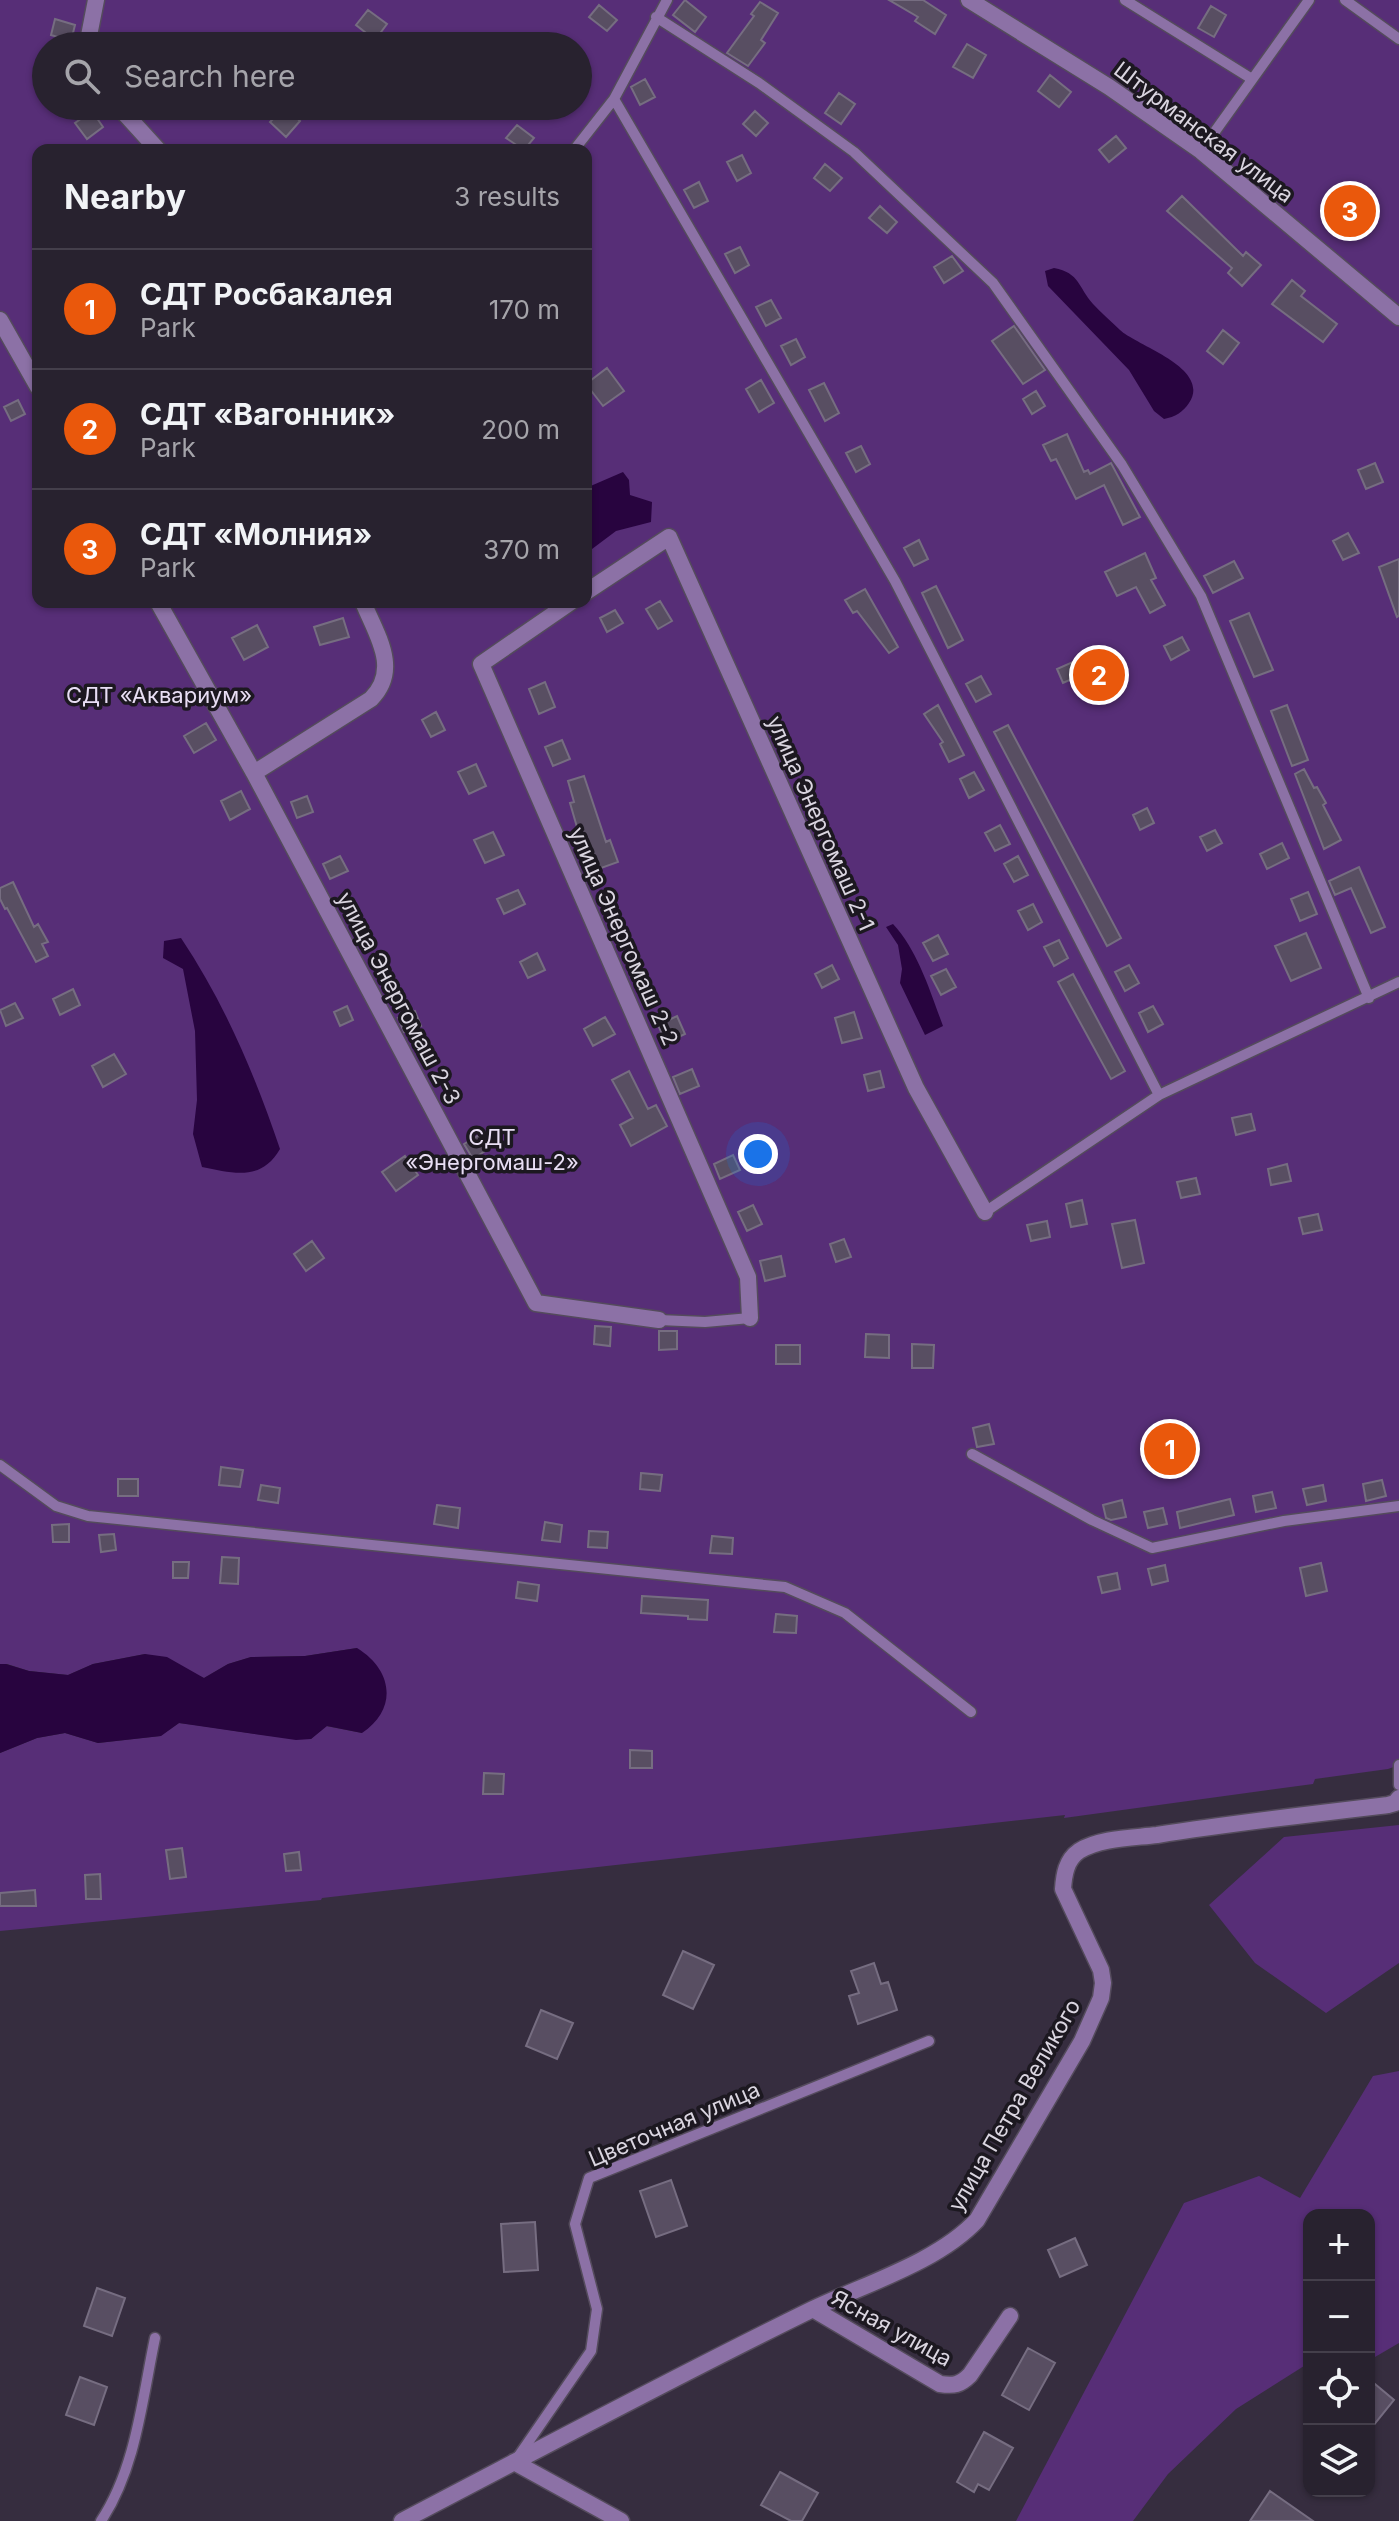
<!DOCTYPE html>
<meta charset="utf-8">
<style>
:root{--surface:#28222f;--page:#342f3b;--text:#f1f3f6;--muted:#a5a4aa;--line:#443f4b;--accent:#ea580c}
body{margin:0;font-family:Inter,sans-serif;background:var(--page);color:var(--text)}
.controls{position:absolute;right:24px;bottom:24px;display:grid;overflow:hidden;border-radius:16px;box-shadow:0 2px 6px #0004}
.controls button{width:72px;height:72px;display:grid;place-items:center;padding:0;border:0;border-bottom:2px solid var(--line);background:var(--surface);color:var(--text);font:40px sans-serif}
.you{position:absolute;left:758px;top:1154px;width:28px;height:28px;margin:-20px;border:6px solid #fff;border-radius:50%;background:#1a73e8;box-shadow:0 0 0 12px #1a73e833}
.badge{display:grid;place-items:center;width:52px;height:52px;border-radius:50%;background:var(--accent);color:#fff;font-size:26px;font-weight:700}
.pin{position:absolute;translate:-50% -50%;border:4px solid #fff;box-shadow:0 2px 8px #0006}
.list{margin:0;padding:0;list-style:none}
h2{display:flex;justify-content:space-between;align-items:center;height:104px;margin:0;padding:0 32px;font-size:34px}
h2 small{font-size:26px;font-weight:400;color:var(--muted)}
.list li{display:grid;grid-template-columns:52px 1fr auto;gap:24px;align-items:center;box-sizing:border-box;height:120px;padding:0 32px;border-top:2px solid var(--line)}
.list b{display:block;font-size:30px;white-space:nowrap}
.list p{margin:0;font-size:26px;white-space:nowrap;color:var(--muted)}
.list em{font-size:26px;font-style:normal;color:var(--muted)}
.icon{flex:none;width:44px;height:44px;fill:none;stroke:currentColor;stroke-width:2;stroke-linecap:round;stroke-linejoin:round}
.map{position:relative;flex:none;width:1399px;height:2521px;overflow:hidden}
.search{position:absolute;background:var(--surface);box-shadow:0 2px 6px #0004;left:32px;top:32px;width:560px;height:88px;display:flex;align-items:center;gap:20px;box-sizing:border-box;padding:0 28px;border-radius:44px;color:var(--muted);font-size:30px}
.panel{position:absolute;background:var(--surface);box-shadow:0 2px 6px #0004;left:32px;top:144px;width:560px;height:464px;border-radius:16px}
.map>svg:first-child{display:block}
</style>
<div class="map">
<svg width="1399" height="2521" viewBox="0 0 1399 2521">
<rect width="100%" height="100%" fill="#362d3f"/>
<path fill="#572e77" fill-rule="evenodd" d="M0,0H1399V1765L1388,1769L1315,1779L1313,1784L1064,1818L1065,1815L410,1888L322,1898L321,1900L0,1931V1753L37,1738L65,1733L98,1743L160,1736L179,1723C223,1728 267,1738 311,1739L326,1726L362,1733L357,1648L305,1656L251,1657L228,1664L204,1678L145,1654L93,1664L68,1675L29,1671L7,1664H0ZM46,46H578V106H46ZM38,150H586V602H38Z
M1399,1825V1963L1326,2013L1255,1963L1209,1905L1284,1837Z
M1399,2071V2343L1375,2357L1369,2358V2215H1309V2365L1304,2366L1236,2409L1168,2474L1133,2521H1016L1184,2203L1259,2176L1300,2198L1373,2076Z"/>
<path fill="#28043f" d="M1054,268C1080,273 1078,287 1093,304C1101,313 1111,321 1120,330C1137,346 1212,368 1189,403C1183,412 1175,417 1164,419L1154,411L1129,370L1048,286L1045,271Z
M623,472L629,480L630,495L652,502L651,522L616,531L592,549L586,548V488Z
M893,924C918,951 930,991 943,1026L925,1035L900,983L902,969L898,945L886,927Z
M181,938C225,1004 255,1075 280,1149C261,1182 233,1173 202,1167L193,1134L197,1100L195,1031L183,969L163,958L164,941Z
M357,1648C393,1670 398,1709 362,1733L327,1726L311,1739L296,1740L179,1723L161,1736L98,1743L65,1733L37,1738L0,1753V1664H6L29,1671L68,1675L93,1664L145,1654L167,1657L204,1678L228,1664L251,1657L305,1656Z"/>
<path fill="#584e62" stroke="#766d81" stroke-width="2" d="M685,0L706,17L695,32L673,15Z
M889,0H923L946,15L935,34L915,21L918,17Z
M760,2L778,13L761,40L765,43L748,66L727,53L754,16L751,14Z
M599,5L617,20L607,31L589,17Z
M1211,6L1226,15L1214,37L1198,28Z
M368,10L387,24L375,40L356,25Z
M55,19L75,25L71,41L51,35Z
M967,44L986,55L973,78L953,67Z
M1050,75L1071,92L1059,107L1038,91Z
M645,79L655,97L640,105L631,87Z
M839,93L855,104L841,124L825,113Z
M285,107L300,121L286,137L270,122Z
M92,111L103,127L87,139L75,123Z
M755,111L768,123L756,136L743,124Z
M517,125L534,138L524,150L506,138Z
M1116,136L1126,148L1109,162L1099,150Z
M742,155L751,173L737,181L727,162Z
M825,164L842,178L830,191L814,178Z
M699,182L708,201L694,208L684,190Z
M1182,196L1243,256L1246,252L1261,265L1242,286L1228,273L1232,268L1167,211Z
M880,206L897,222L887,233L869,218Z
M740,247L749,265L735,273L725,254Z
M952,256L963,271L944,283L934,267Z
M1292,280L1305,291L1301,296L1337,324L1323,342L1272,304Z
M771,300L781,318L766,326L756,307Z
M1014,326L1045,370L1023,384L992,341Z
M1223,330L1239,343L1223,364L1207,351Z
M796,339L805,357L791,365L781,346Z
M607,368L624,391L603,406L586,384Z
M761,380L774,403L759,412L746,389Z
M824,383L839,413L825,421L809,390Z
M1036,391L1045,406L1032,414L1023,399Z
M18,400L25,414L11,421L4,407Z
M1067,434L1084,472L1088,470L1090,474L1111,463L1140,517L1123,525L1104,485L1076,499L1056,459L1051,461L1043,445Z
M861,446L870,464L856,472L846,453Z
M1375,463L1383,482L1366,489L1358,470Z
M1348,533L1359,553L1343,560L1333,541Z
M919,540L928,559L914,566L904,548Z
M1145,553L1156,578L1151,580L1165,605L1150,613L1136,587L1117,596L1105,572Z
M1399,559V616L1397,617L1379,567Z
M1234,561L1243,578L1213,593L1204,576Z
M936,586L963,640L948,648L922,593Z
M865,589L898,647L889,653L857,611L853,613L845,600Z
M660,601L672,621L658,629L646,609Z
M615,610L623,623L607,632L600,618Z
M1249,613L1273,670L1254,677L1230,621Z
M343,618L349,637L320,645L314,627Z
M257,625L268,647L244,660L232,638Z
M1182,637L1189,650L1171,660L1164,646Z
M1075,661L1081,675L1063,683L1057,669Z
M981,676L991,694L976,702L966,684Z
M545,682L555,707L539,714L529,689Z
M938,705L964,755L949,762L940,744L943,742L924,714Z
M1287,705L1308,760L1292,766L1271,711Z
M436,712L445,730L431,737L422,720Z
M206,723L216,740L194,753L184,736Z
M1008,725L1121,938L1107,946L994,732Z
M562,740L570,759L553,766L545,747Z
M476,764L486,786L469,794L458,772Z
M1304,769L1314,788L1317,787L1326,803L1323,805L1341,840L1324,849L1295,774Z
M974,772L984,790L969,798L960,779Z
M584,776L606,842L610,840L618,862L590,872L570,803L574,802L568,781Z
M241,791L250,809L230,820L221,801Z
M307,796L313,812L297,818L291,802Z
M1147,808L1154,823L1140,830L1133,815Z
M1000,825L1010,844L995,851L985,833Z
M1215,830L1222,843L1207,851L1200,837Z
M493,832L504,855L485,863L474,840Z
M1282,843L1289,858L1267,869L1260,854Z
M340,856L348,871L330,879L323,864Z
M1018,856L1028,875L1014,882L1004,864Z
M1359,867L1385,927L1371,933L1351,888L1335,895L1329,881Z
M13,882L34,927L38,924L48,942L42,944L48,956L36,962L7,908L5,909L0,899V888Z
M518,890L525,904L504,914L497,899Z
M1308,892L1317,914L1300,921L1291,899Z
M1033,904L1042,922L1028,930L1018,911Z
M1306,933L1321,968L1291,981L1275,946Z
M938,935L948,954L933,961L923,943Z
M1059,940L1068,958L1054,966L1044,947Z
M537,953L545,970L528,978L520,962Z
M832,965L839,979L822,988L815,974Z
M1129,965L1139,983L1125,991L1115,972Z
M946,969L956,987L941,995L931,976Z
M1073,974L1125,1071L1111,1079L1058,982Z
M73,989L80,1005L60,1015L53,999Z
M15,1003L23,1018L6,1026L0,1010Z
M347,1006L353,1020L340,1026L334,1012Z
M1153,1006L1163,1024L1148,1032L1139,1013Z
M415,1011L421,1026L404,1032L398,1018Z
M854,1012L862,1038L842,1043L835,1018Z
M677,1016L685,1034L666,1043L658,1025Z
M605,1017L615,1034L593,1046L584,1029Z
M114,1054L126,1074L103,1087L92,1066Z
M692,1069L699,1086L680,1094L673,1077Z
M629,1071L648,1109L656,1105L667,1126L631,1146L620,1125L633,1118L612,1080Z
M880,1071L884,1087L868,1091L864,1075Z
M1251,1114L1255,1130L1236,1135L1232,1118Z
M479,1135L488,1149L473,1159L464,1144Z
M733,1155L740,1170L720,1179L714,1164Z
M405,1156L418,1175L396,1191L382,1172Z
M1287,1164L1291,1181L1271,1185L1268,1169Z
M1196,1178L1200,1194L1181,1198L1177,1182Z
M1082,1200L1087,1224L1071,1227L1066,1204Z
M753,1205L762,1224L747,1231L738,1212Z
M1318,1214L1322,1230L1303,1234L1299,1218Z
M1135,1220L1144,1263L1122,1268L1112,1224Z
M1047,1221L1050,1237L1031,1241L1027,1225Z
M844,1239L851,1257L836,1262L830,1244Z
M312,1241L324,1258L306,1271L294,1254Z
M781,1256L785,1276L765,1281L760,1261Z
M595,1326L611,1327L610,1346L594,1344Z
M659,1331H677V1349L659,1350Z
M866,1334L889,1335V1358L865,1357Z
M912,1344L934,1345L933,1368H912Z
M776,1345H800V1364H776Z
M989,1424L994,1444L977,1447L973,1428Z
M221,1467L243,1470L240,1487L219,1485Z
M641,1473L662,1475L660,1491L640,1489Z
M118,1479H138V1496H118Z
M1382,1480L1386,1496L1366,1501L1363,1484Z
M261,1485L280,1488L278,1503L258,1500Z
M1323,1485L1326,1501L1307,1505L1303,1489Z
M1272,1492L1276,1508L1256,1512L1253,1496Z
M1230,1499L1234,1515L1180,1528L1177,1512Z
M1122,1500L1126,1517L1111,1520L1106,1518L1103,1505Z
M437,1505L460,1508L458,1528L434,1524Z
M1163,1508L1167,1524L1148,1528L1144,1512Z
M545,1522L562,1525L560,1542L542,1540Z
M69,1524V1542H53L52,1525Z
M589,1531L608,1532L607,1548L588,1547Z
M114,1534L116,1550L101,1552L99,1535Z
M712,1536L733,1538L732,1554L710,1553Z
M222,1557L239,1558L238,1584L220,1583Z
M173,1562H189L188,1578H173Z
M1321,1563L1327,1591L1306,1596L1300,1568Z
M1165,1565L1168,1581L1152,1585L1148,1569Z
M1117,1573L1120,1589L1102,1593L1098,1577Z
M518,1582L539,1585L537,1601L516,1598Z
M642,1596L708,1600L707,1620L688,1619V1616L641,1613Z
M776,1614L797,1616L796,1633L774,1632Z
M630,1750L652,1751V1768H630Z
M484,1773L504,1774L503,1794H483Z
M182,1848L186,1877L170,1879L166,1850Z
M299,1852L301,1870L286,1871L284,1854Z
M100,1874L101,1899H86L85,1875Z
M35,1890L36,1906H0V1893Z
M683,1951L714,1965L693,2009L663,1995Z
M874,1963L881,1984L888,1982L897,2010L858,2024L849,1996L859,1993L851,1971Z
M541,2010L573,2023L557,2059L526,2046Z
M671,2180L687,2226L656,2237L640,2191Z
M535,2222L538,2270L504,2272L501,2224Z
M1075,2238L1087,2265L1060,2277L1048,2250Z
M97,2288L125,2298L112,2336L84,2326Z
M1028,2348L1055,2363L1029,2410L1002,2395Z
M80,2377L107,2387L94,2425L66,2415Z
M1369,2379L1394,2400L1369,2431Z
M984,2432L1013,2448L989,2490L978,2484L974,2492L957,2482Z
M780,2472L818,2493L802,2521H791L761,2505Z
M1270,2491L1313,2521H1250Z"/>
<g fill="none" stroke-linecap="round" stroke-linejoin="round">
<g stroke="#544b5c" stroke-width="13">
<path id="lane" d="M1125,0L1252,79
M1345,0L1399,39
M656,17L759,83L854,152L993,283L1122,465L1201,596L1369,998
M614,99L895,581L1159,1095
M574,150L614,99L667,0
M1201,151L1309,0
M985,1212L1159,1095L1399,982
M659,1320L705,1322L750,1318
M972,1454L1092,1520L1152,1548L1284,1521L1399,1506
M0,1465L56,1506L88,1516L785,1587L845,1613L971,1712
M1399,1765V1785
M518,2457L591,2351L597,2309L575,2224L589,2178L929,2041
M101,2521C136,2468 142,2400 155,2338"/>
</g>
<g stroke="#544b5c" stroke-width="19">
<path id="street" d="M969,0L1109,87L1201,151L1399,317
M87,46L96,0
M118,106L158,150
M0,320L38,387
M586,592L669,537L916,1088L985,1212
M158,602L254,773L536,1303L659,1320
M571,602L481,664L748,1277L750,1318
M254,773L371,699C401,669 376,634 363,602
M813,2309L940,2384C954,2386 960,2385 970,2375L1010,2316
M514,2462L621,2521
M402,2521C538,2450 674,2377 813,2309C865,2284 938,2262 977,2220L1082,2041L1101,1998L1103,1983L1101,1970L1063,1889C1064,1875 1066,1860 1079,1851C1100,1838 1132,1838 1157,1835C1233,1823 1311,1814 1388,1805L1395,1803L1399,1798"/>
</g>
<use href="#lane" stroke="#8c71a6" stroke-width="10"/>
<use href="#street" stroke="#8c71a6" stroke-width="16"/>
</g>
<g text-anchor="middle" dominant-baseline="central" stroke-width="7" stroke-linejoin="round" paint-order="stroke">
<g font-size="22" fill="#dad5e0" stroke="#1c1820">
<text transform="translate(1204 132) rotate(37)">Штурманская улица</text>
<text transform="translate(821 823) rotate(66)">улица Энергомаш 2-1</text>
<text transform="translate(624 936) rotate(66)">улица Энергомаш 2-2</text>
<text transform="translate(399 998) rotate(62)">улица Энергомаш 2-3</text>
<text transform="translate(1014 2105) rotate(-60)">улица Петра Великого</text>
<text transform="translate(674 2124) rotate(-23)">Цветочная улица</text>
<text transform="translate(892 2328) rotate(29)">Ясная улица</text>
</g>
<g font-size="22" fill="#e8def4" stroke="#1c1820">
<text x="159" y="695">СДТ «Аквариум»</text>
<text x="492" y="1137">СДТ<tspan x="492" dy="25">«Энергомаш-2»</tspan></text>
</g>
</g>
</svg>
<div class="controls">
<button>+</button>
<button>−</button>
<button><svg class="icon" aria-label="locate" viewBox="0 0 24 24"><circle cx="12" cy="12" r="6"/><path d="M12 2v4M12 18v4M2 12h4M18 12h4"/></svg></button>
<button><svg class="icon" aria-label="layers" viewBox="0 0 24 24"><path d="M12 4l9 5-9 5-9-5zM3 14l9 5 9-5"/></svg></button>
</div>
<div class="you"></div>
<div class="pin badge" style="left:1170px;top:1449px">1</div>
<div class="pin badge" style="left:1099px;top:675px">2</div>
<div class="pin badge" style="left:1350px;top:211px">3</div>
<div class="search"><svg class="icon" aria-label="search" viewBox="0 0 24 24"><circle cx="10" cy="10" r="6"/><path d="M15 15l6 6"/></svg>Search here</div>
<section class="panel">
<h2>Nearby<small>3 results</small></h2>
<ul class="list">
<li><span class="badge">1</span><div><b>СДТ Росбакалея</b><p>Park</p></div><em>170 m</em></li>
<li><span class="badge">2</span><div><b>СДТ «Вагонник»</b><p>Park</p></div><em>200 m</em></li>
<li><span class="badge">3</span><div><b>СДТ «Молния»</b><p>Park</p></div><em>370 m</em></li>
</ul>
</section>
</div>
